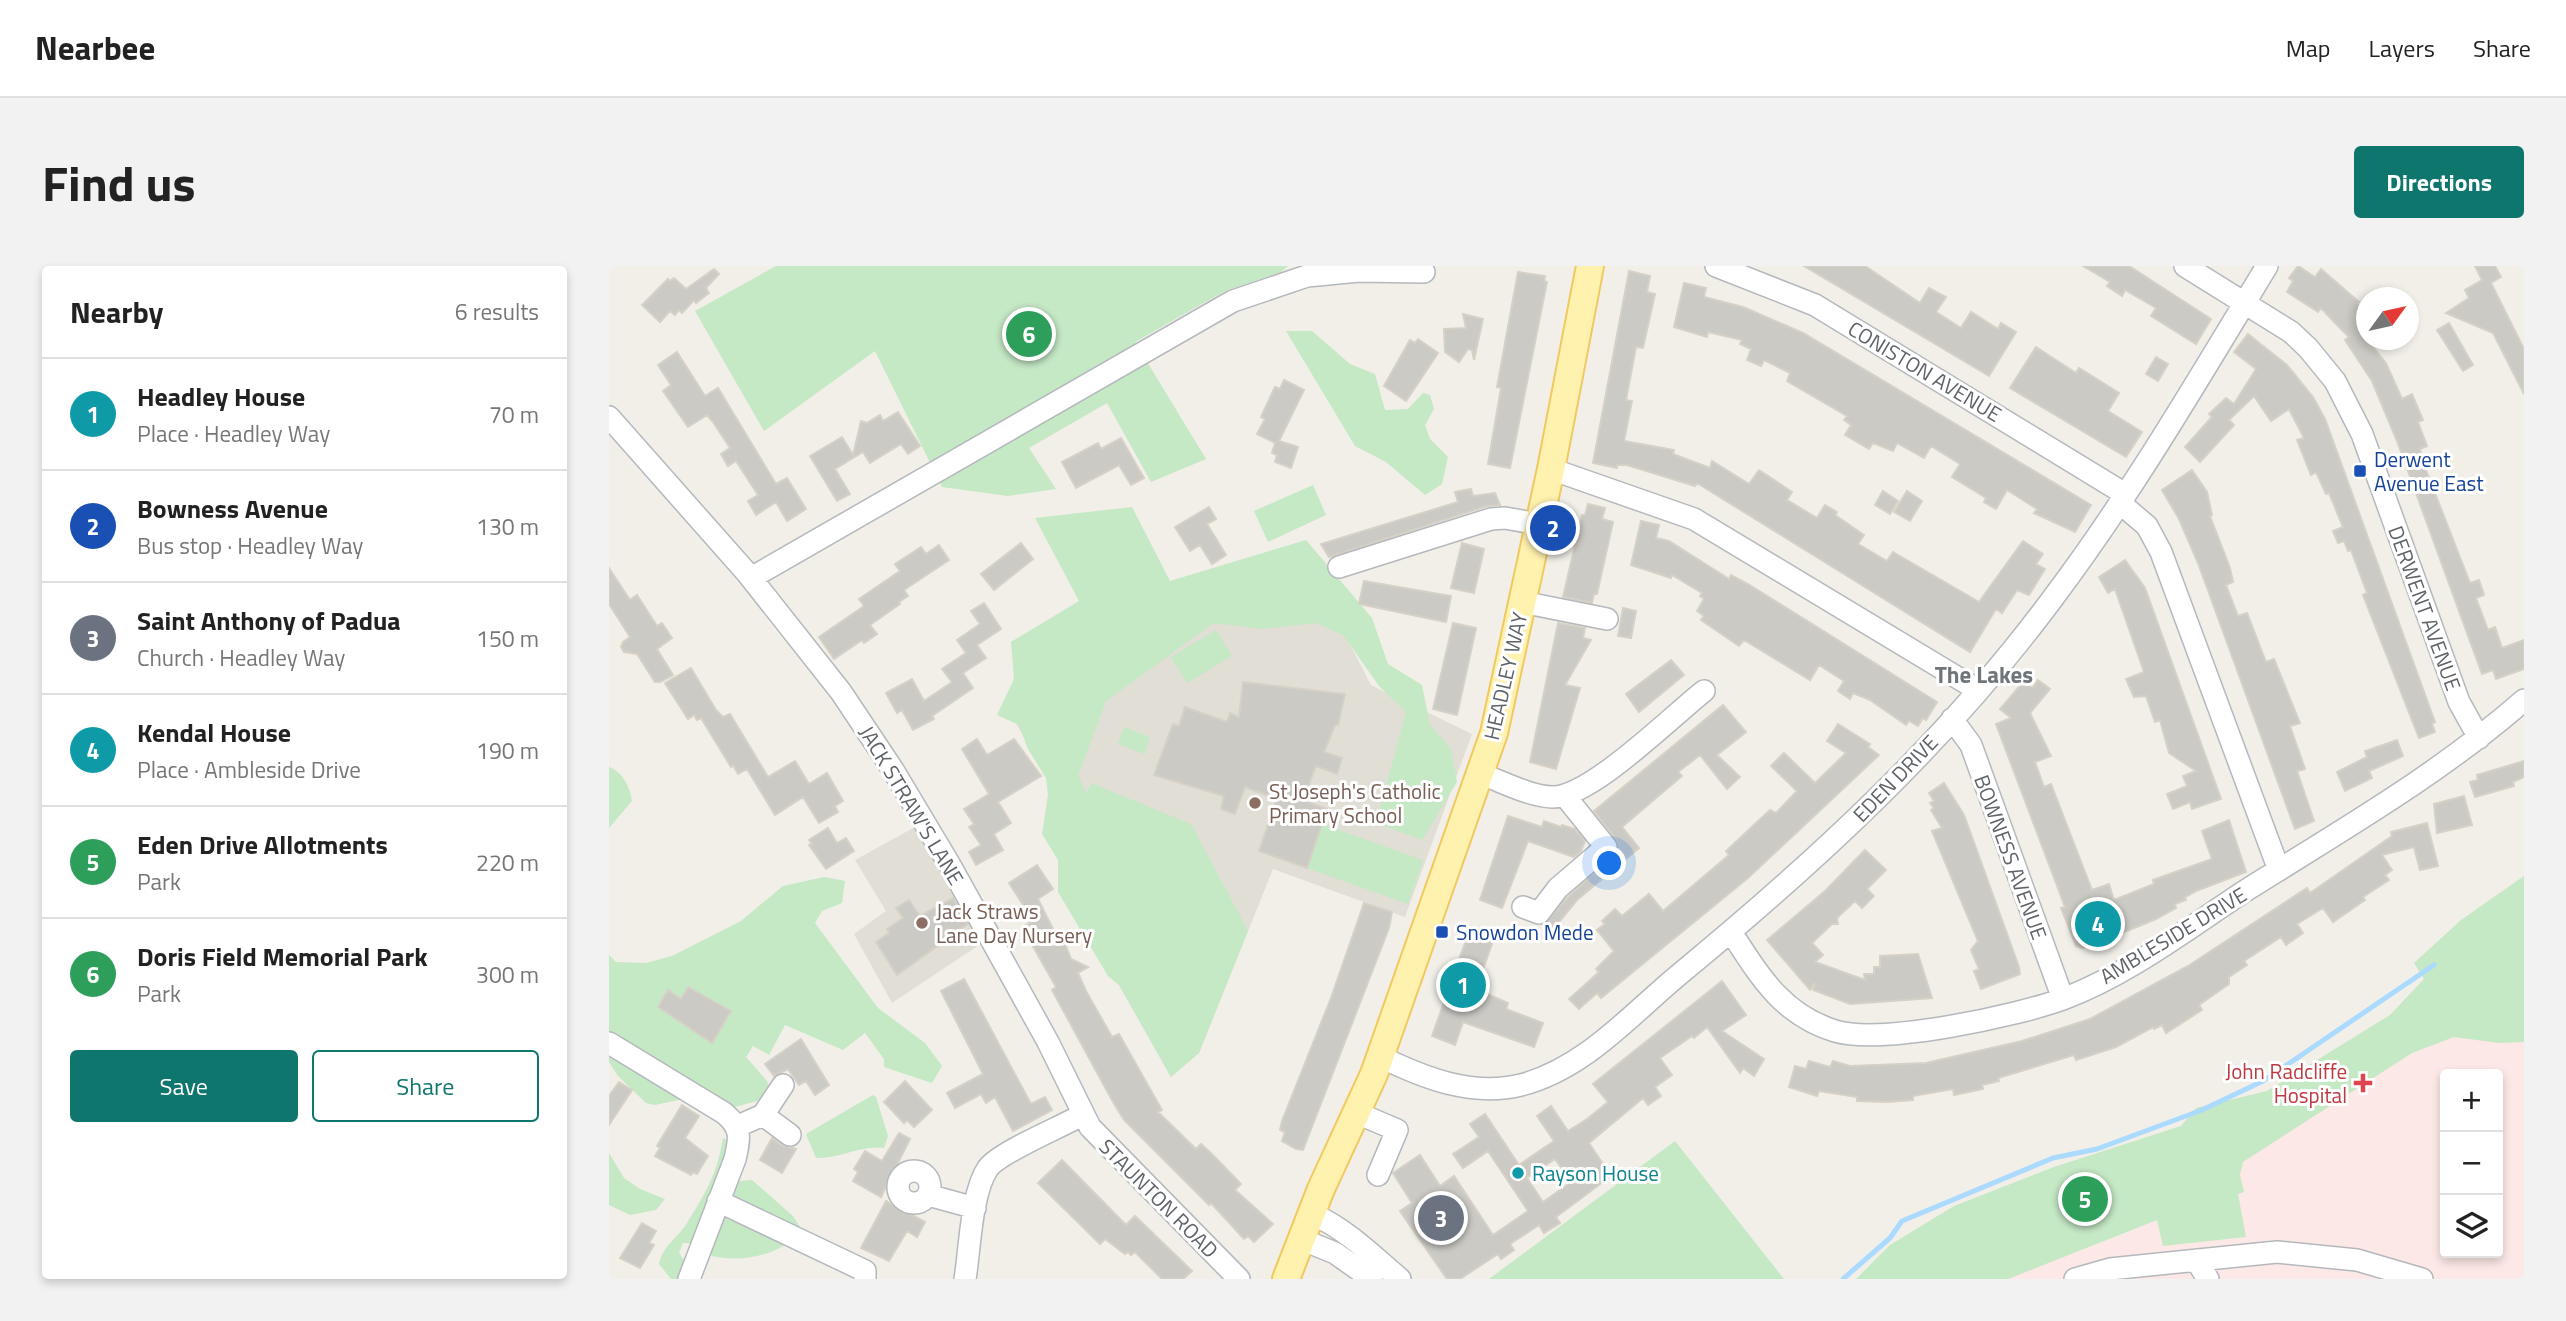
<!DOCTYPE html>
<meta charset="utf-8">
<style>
:root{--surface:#fff;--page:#f2f2f2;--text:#222;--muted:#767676;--line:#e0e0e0;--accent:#0f766e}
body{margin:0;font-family:"Titillium Web",sans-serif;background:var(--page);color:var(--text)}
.controls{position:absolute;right:21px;bottom:21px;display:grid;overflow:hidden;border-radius:7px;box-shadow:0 4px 10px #0003}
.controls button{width:63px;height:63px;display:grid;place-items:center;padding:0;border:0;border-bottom:2px solid var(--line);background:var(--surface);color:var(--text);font:35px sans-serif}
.compass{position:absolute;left:1747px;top:21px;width:63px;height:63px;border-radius:50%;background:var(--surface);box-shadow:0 4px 10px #0003;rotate:57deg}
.you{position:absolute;left:1001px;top:598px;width:24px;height:24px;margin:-18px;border:5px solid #fff;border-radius:50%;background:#1a73e8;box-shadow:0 0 0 10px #1a73e833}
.badge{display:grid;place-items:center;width:46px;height:46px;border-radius:50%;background:var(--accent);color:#fff;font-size:23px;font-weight:700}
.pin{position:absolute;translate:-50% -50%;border:4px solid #fff;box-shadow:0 2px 7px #0006}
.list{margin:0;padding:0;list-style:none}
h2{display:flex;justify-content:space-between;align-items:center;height:91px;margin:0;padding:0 28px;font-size:30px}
h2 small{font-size:23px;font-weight:400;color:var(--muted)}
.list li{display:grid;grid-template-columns:46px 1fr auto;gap:21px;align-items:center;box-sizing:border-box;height:112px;padding:0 28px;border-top:2px solid var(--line)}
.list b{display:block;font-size:26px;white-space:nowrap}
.list p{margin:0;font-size:23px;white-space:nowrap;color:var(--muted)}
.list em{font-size:23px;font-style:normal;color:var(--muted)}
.actions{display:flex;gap:14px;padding:21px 28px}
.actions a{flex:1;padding:16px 0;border:2px solid var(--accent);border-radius:7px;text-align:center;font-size:24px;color:var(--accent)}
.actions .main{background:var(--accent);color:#fff}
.icon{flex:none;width:38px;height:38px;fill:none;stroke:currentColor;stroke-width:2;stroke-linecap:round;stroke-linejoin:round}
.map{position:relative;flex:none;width:1915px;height:1013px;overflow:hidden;border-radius:7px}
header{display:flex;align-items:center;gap:42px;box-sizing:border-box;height:98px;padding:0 35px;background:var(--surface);border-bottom:2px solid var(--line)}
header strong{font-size:33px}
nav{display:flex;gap:38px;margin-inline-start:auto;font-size:24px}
.intro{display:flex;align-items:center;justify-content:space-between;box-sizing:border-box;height:168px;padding:0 42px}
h1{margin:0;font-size:49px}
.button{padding:18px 32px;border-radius:7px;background:var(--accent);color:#fff;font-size:24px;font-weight:700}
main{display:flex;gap:42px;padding:0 42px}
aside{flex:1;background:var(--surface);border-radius:7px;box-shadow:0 4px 10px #0003}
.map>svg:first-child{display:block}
</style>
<header>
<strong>Nearbee</strong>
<nav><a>Map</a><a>Layers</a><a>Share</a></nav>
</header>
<div class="intro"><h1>Find us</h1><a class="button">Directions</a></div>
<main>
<aside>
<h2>Nearby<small>6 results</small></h2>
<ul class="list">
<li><span class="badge" style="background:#0f9aa8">1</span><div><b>Headley House</b><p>Place · Headley Way</p></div><em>70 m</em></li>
<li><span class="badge" style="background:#1a4fb4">2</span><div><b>Bowness Avenue</b><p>Bus stop · Headley Way</p></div><em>130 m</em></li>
<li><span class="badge" style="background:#6b7280">3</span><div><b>Saint Anthony of Padua</b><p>Church · Headley Way</p></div><em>150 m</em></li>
<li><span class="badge" style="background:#0f9aa8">4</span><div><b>Kendal House</b><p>Place · Ambleside Drive</p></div><em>190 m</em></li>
<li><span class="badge" style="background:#2e9e5b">5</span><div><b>Eden Drive Allotments</b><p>Park</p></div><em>220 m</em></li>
<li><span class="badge" style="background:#2e9e5b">6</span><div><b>Doris Field Memorial Park</b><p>Park</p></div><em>300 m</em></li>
</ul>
<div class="actions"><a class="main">Save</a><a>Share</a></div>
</aside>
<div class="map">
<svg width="1915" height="1013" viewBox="0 0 1915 1013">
<rect width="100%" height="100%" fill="#f1efe8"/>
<path fill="#e1ded6" d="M692,284L762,419L863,468L796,651L664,603L590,787L562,811L459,628L478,600L447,525L402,449Z
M306,561L376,675L283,737L245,668L277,645L246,594Z"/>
<path fill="#fce8e6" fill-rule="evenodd" d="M1915,615V1013H1399L1428,999L1522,966L1603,927L1587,842L1658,825L1781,749L1815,713L1805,697L1883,631ZM1836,808H1889V987H1836Z"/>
<path fill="#c5e8c5" d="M167,0H679L672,6L616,25L526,76L597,193L542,216L498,137L420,182L447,223L399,230L333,221L266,85L155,165L86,45Z
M677,65H703L741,98L766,108L776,144L799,143L814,127L821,129L825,143L816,159L821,173L839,191L833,218L816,229L777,196L746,180Z
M704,219L717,249L659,276L645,245Z
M523,241L561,315L697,274L763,352L779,398L813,419L821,459L842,483L848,516L813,574L767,557L797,446L770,420L734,369L707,357L653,363L605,357L497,435L469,510L478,528L482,517L582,558L639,665L590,787L562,811L510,719L499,710L449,626V594L433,568L439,529L437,512L419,483L410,459L388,449L405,413L402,376L470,335L426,252Z
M607,364L623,390L578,417L562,391Z
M515,461L541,471L535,488L509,478Z
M0,501C14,506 21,521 23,535L0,562Z
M713,558L814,594L799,638L698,602Z
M1915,610V776L1890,777L1845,771L1803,787L1634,896L1631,909L1635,926L1629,928L1637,971L1554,980L1548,954L1399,1013H1247L1281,979L1345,940L1445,901L1572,860L1587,842L1658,825L1781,749L1815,713L1805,697L1852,654Z
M215,611L236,615L233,637L213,645L206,657L269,742L316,777L333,800L323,817L275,801V793L256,767L234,784L176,759L160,789L144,780L137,791L158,815L162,828L148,835L99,848L79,832L46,839L37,837L9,810L0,796V689L7,696L37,697L63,690L132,655L174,620Z
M264,829L267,831L279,870L275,882C251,879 231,893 207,892L197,868Z
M114,872L134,884L125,924L131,915L143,914L184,950L191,961C186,967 182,974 177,978C153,996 99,999 80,977H74L70,987L88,1013H62L50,998C54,979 68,973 78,957C97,926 108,909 114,872Z
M1066,875L1175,1013H880Z
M0,887L15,912L31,923L56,933L47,944L21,949L0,939Z"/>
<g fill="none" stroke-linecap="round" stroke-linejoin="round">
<path stroke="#aadaff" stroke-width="5" d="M1234,1013L1281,972L1293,955L1444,892L1488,883L1593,844L1654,815L1825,699"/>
</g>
<path fill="#cccac5" stroke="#d6d1c6" stroke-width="2" fill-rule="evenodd" d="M1195,0H1256L1311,37L1320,22L1337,31L1327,46L1352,62L1362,46L1389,63L1392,57L1407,66L1380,110Z
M1474,0H1520L1602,53L1587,78L1542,50L1547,42L1516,24L1513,30L1498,20L1501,16Z
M1689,0L1706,11L1712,3L1750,36L1748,37L1756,46L1753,49L1756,52L1749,58L1758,74L1777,97L1793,133L1803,128L1814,154L1809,156L1818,180L1811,183L1815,199L1861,317L1870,314L1875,329L1867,332L1879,364L1886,361L1893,382L1915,374V403L1887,413L1884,404L1873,408L1788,175L1763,115L1736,74L1740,71L1727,58L1712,42L1709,46L1678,26L1684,15L1680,12Z
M1866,0H1886L1892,11L1882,17L1915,83V128L1884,67L1837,47L1860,32L1856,24L1873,14Z
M105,3L110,8L97,22L100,27L87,37L85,34L73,47L70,44L66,49L61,45L51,56L33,39L59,13L61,15L65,12L77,23Z
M1020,5L1041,10L1038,26L1046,28L1034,82L1027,81L1017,134L1023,135L1015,175L1065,184L1064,188L1101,202L1103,195L1140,218L1150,204L1183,226L1178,234L1208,252L1216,239L1228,246L1226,249L1255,269L1249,278L1278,295L1284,286L1370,336L1414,275L1434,288L1427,298L1436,303L1420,329L1408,324L1393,347L1387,343L1361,386L1088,217L1086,220L1018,199H1008V202L984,197Z
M909,6L936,10L935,15L938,16L901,202L879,198L892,122L888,121Z
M1075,17L1097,22L1095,31L1134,41L1194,67L1482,239L1466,266L1425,247L1428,243L1398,224L1387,243L1375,236L1377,232L1343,211L1351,198L1322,180L1315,192L1288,177L1284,185L1264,177L1260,183L1236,169L1242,159L1235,154L1238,150L1178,115L1181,107L1155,94L1152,100L1138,94L1142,83L1131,78L1133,74L1099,66L1098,71L1065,61Z
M854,48L874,53L865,94L863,84L859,83L850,96L836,86L835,63L857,62Z
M1840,57L1864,99L1854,105L1828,64Z
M1639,68L1678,99L1704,131L1716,153L1826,456L1823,458L1826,466L1810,472L1754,329L1758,327L1742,284L1739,285L1735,275L1729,277L1724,265L1734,261L1720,227L1717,228L1707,206L1702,209L1688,174L1695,172L1680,143L1662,155L1645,130L1620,154L1625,159L1591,196L1576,181L1603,151L1600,148L1617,132L1625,138L1647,103L1625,86Z
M809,73L829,87L797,135L775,120L801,74L806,77Z
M1427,81L1467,107L1470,102L1510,127L1499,145L1533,166L1517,191L1401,122Z
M68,86L96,130L109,122L167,218L178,212L197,243L178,255L167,236L147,249L139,235L149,229L127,195L119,200L112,188L121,182L104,156L98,149L79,161L54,125L62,119L49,99Z
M1547,91L1559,98L1549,115L1537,108Z
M675,114L695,124L670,175L689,181L682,202L666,196L668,189L663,187L666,177L648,168L656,153L652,151L666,121L671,123Z
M289,146L311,180L299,188L292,178L261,197L254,186L226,203L241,228L228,235L201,190L233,171L244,189L252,155L258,157L271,149L274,155Z
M512,172L535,212L522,219L510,199L467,222L453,196L489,177L492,183Z
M1583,204L1598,226L1603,249L1601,250L1621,302L1624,316L1617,319L1629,350L1638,347L1657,396L1665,393L1691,457L1681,460L1696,503L1688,505L1705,555L1686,563L1589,297L1570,253L1553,224Z
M862,223L864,230L886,227L891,239L878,240L720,291L712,278L849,236L846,226Z
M1274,225L1289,235L1281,248L1266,239Z
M1298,225L1313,235L1301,255L1285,246Z
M979,238L996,242L993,253L1004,256L988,328H985L983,337L954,331L973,249H976Z
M600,241L607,253L598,258L617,289L603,298L591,279L581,285L566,261Z
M1032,255L1050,259L1047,272L1060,275L1120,313L1122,309L1139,318L1328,436L1317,454L1314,452L1309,460L1300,455L1297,459L1261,434L1244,427L1241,433L1229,425L1235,415L1210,399L1201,414L1135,374L1130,380L1092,354L1095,350L1088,345L1095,333L1091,330L1093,327L1063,309L1062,312L1022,299Z
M412,277L424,293L385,324L372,308Z
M853,277L875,283L865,327L842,322Z
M330,279L340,294L295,324L299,330L290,336L291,338L261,359L268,368L255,377L253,374L225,393L210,371L255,340L250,333L291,305L286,298L312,281L317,288Z
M1516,294L1536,322L1612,533L1583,543L1581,536L1564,543L1558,528L1578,520L1574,510L1587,505L1560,487L1551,454L1546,456L1537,430L1525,431L1517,413L1535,406L1506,323L1499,327L1490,311Z
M0,302L21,334L28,329L48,360L53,357L63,372L48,383L64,409L51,416H46L28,388L15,386L12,381L14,376L21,371L0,338Z
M755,315L842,330L837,356L750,338Z
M375,337L392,363L368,379L377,392L354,407L364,422L323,450L325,453L304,464L293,444L288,447L277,427L303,413L315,435L343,416L333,403L357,387L348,374L371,358L362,345Z
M1014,342L1027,345L1022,372L1009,370Z
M844,357L867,362L848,449L824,443Z
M949,357L976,362L974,372L982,374L956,419L971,422L947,503L921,496Z
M1062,394L1075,409L1030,446L1017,428Z
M82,402L107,444L114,451L121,448L159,511L186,495L200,518L218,507L234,535L226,540L229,546L210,557L194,531L166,549L138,503L129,508L124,499L122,501L92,452L88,454L85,449L79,453L56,417Z
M1429,414L1441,423L1421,447L1442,490L1426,496L1435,521L1442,518L1483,624L1500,618L1505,634L1545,618L1544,614L1603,593L1593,565L1620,554L1637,606L1587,625L1576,631L1577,634L1566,638L1567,642L1547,653L1486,678L1473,682L1467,680L1452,642L1456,641L1387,458L1402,452L1391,443L1415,415L1423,422Z
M634,416L736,428L729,459H726L715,486L733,492L728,508L707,500L694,534L718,543L698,602L650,585L668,533L636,521L626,548L612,543L615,530L545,509L564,458L570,460L576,441L618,456L621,447L630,451Z
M1114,439L1137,466L1108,489L1131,511L1118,523L1091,489L1069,506L1073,510L1013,561L1030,582L968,634L942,666L934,659L959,631L1009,585L1007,573L985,545Z
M1229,458L1261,478L1259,481L1270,489L1139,612L992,732L988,727L970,743L960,733L990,706L987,703L1005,685L988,664L996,658L993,655L1006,643L1013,650L1040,628L1054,645L1120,589L1117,585L1161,544L1167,547L1188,525L1162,500L1175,487L1206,517L1237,487L1218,475Z
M368,473L378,489L405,473L432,510L389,536L402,557L385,568L394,584L367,599L360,586L372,579L360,561L365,558L355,543L380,528L353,483Z
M1788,474L1794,490L1760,505L1763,512L1736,525L1728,506L1758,491L1756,485Z
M1915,495V511L1904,516L1905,520L1866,531L1861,516L1869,514L1868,509Z
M1335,517L1355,549L1410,701L1411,708L1372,723L1365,705L1370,703L1362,684L1369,675L1323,565L1333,562L1322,544L1325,542L1321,537L1325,535L1320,527Z
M1855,530L1863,559L1828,567L1825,538Z
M899,550L933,561L935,555L952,561L953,559L966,563L976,575L972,585L965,591L919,575L893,642L871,634Z
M1818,557L1829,600L1811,604L1805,581L1773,589L1783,604L1776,609L1780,614L1754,631L1756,634L1724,656L1714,642L1688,658L1694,667L1677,679L1672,671L1635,695L1638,699L1620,711V718L1590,739L1593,744L1557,767L1553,759L1545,763L1544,761L1507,781L1467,794L1465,789L1389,812L1390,815L1373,819L1374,823L1345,829L1344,823L1304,830V834L1278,836L1248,835V831L1210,825L1208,830L1180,821L1186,800L1197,803L1200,795L1221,801L1224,795L1241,800L1317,797L1413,775L1481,753L1579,700L1698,622L1701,627L1783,570L1782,566Z
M219,562L228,577L237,572L245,585L217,603L200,579L203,578L200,574Z
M1256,584L1277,604L1258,623L1265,630L1253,642L1246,635L1228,652L1229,658H1223L1203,677L1214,689L1206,696L1256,714L1255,708H1265V701H1271V690L1309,688L1323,732L1241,738L1204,724L1206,717L1201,724L1158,674L1216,625Z
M428,599L444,623L429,633L447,669L452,667L462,693L479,701L469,707L477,725L503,771L510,768L553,844L549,846L587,883L592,878L604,889L632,918L626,924L664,958L645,976L639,970L635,973L602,937L600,939L515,854L504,836L443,724L447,721L413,661L421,657L418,653L422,651L400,617Z
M344,632L359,658L288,709L267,676L280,667L278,663L294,652L287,642L300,634L311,650Z
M755,637L783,646L780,662L694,884L687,883L673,875L676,866L671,864L673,855L722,732Z
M861,663L885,672L867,723L899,737L897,743L934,757L925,781L854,756L846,779L823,770Z
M355,713L422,838L436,831L443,844L404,865L386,831L377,837L372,828L346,842L338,827L374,808L332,725Z
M1113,715L1137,749L1113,765L1155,793L1145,810L1134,802L1131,807L1098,761L1085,772L1083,770L1051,792L1063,809L1046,821L1052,830L1039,839L1034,832L980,877L1002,910L947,951L951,957L935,967L930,959L901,978L905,984L892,993L889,988L851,1013H838L791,945L803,937L784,907L811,889L831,920L845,910L884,969L919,945L879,885L854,902L844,888L870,871L861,858L876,848L910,899L945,875L928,850L942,840L959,865L978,853L999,836L984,818ZM946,893L962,916L934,936L918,912Z
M79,721L122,745L103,777L49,741L59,724L72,733Z
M192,773L220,819L206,829L197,815L190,819L179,803L165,810L156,798Z
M296,815L323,844L305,861L298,854L295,857L275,836Z
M10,816L23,824L0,859V830Z
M73,839L90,850L76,872L99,890L88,908L84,906L82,909L46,890L51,882L48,880Z
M290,867L301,873L272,931L244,915L249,906L245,903L256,885L273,895Z
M163,872L174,880L187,883L173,907L151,894Z
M453,894L517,959L526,950L583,1005L574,1013H553L526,986L522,989L519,986L516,988L496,973L491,978L429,917Z
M277,935L316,956L308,971L298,965L280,995L252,982Z
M33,957L47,965L40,977L45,979L31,1002L11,992Z"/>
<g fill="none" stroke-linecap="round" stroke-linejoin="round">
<g stroke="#b5b8bc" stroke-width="24">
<path id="minor" d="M1107,0L1206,39L1516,228
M1576,0L1682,66L1699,82L1726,115L1753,168L1850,436L1870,472
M0,151L138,307L232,426L284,504L342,601L439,776L481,861L630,1013
M942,203L1085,253L1369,424
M1511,237L1538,260L1552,286L1670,604
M730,301L882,253L896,252L930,258
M142,312L624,35L698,10L750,5L815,6
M913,336L998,353
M1343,453L1362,479L1454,733
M872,508C894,516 920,530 943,531C981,532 1063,450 1095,425
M914,641L930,647L949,622L997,581L956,530
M1122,666C1150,709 1173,749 1226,765C1273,779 1407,750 1454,733C1520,708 1578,663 1636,625C1731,565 1831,508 1915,434
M0,777L115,847C133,862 131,872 126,893L80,1013
M772,791C815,812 863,831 912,819C977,802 1022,748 1072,707C1208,595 1339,474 1444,332C1523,227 1590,112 1658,0
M748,847L788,864L769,909
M154,849L181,869
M129,860L154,849L174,819
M289 921a16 16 0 1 1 32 0a16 16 0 1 1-32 0Z
M319,929L366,942
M109,935L252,1003L256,1005V1013
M703,948C736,962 764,990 791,1013
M694,974L726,987L763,1013
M1587,994L1599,1013
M356,1013C361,983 362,927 379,902C391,886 452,861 473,849
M1466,1013L1501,1003L1668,986L1748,994L1813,1013"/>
</g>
<g stroke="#f2c960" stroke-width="30">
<path id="major" d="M677,1013L712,923L765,808L885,467L942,203L981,0"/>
</g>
<use href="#minor" stroke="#fff" stroke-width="21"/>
<use href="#major" stroke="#fff2af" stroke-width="26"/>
</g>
<g fill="#1a4fb4" stroke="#fff" stroke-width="2.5">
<rect x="1744" y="198" width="14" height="14" rx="3.5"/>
<rect x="826" y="659" width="14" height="14" rx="3.5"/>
</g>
<g fill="#8d6e63" stroke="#fff" stroke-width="2.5">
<circle cx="646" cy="537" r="7"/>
<circle cx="313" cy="657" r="7"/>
</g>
<path fill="#e0444e" stroke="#fff" stroke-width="2.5" d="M1750.5 806.5h7v7h7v7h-7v7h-7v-7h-7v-7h7z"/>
<circle fill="#0f9aa8" stroke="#fff" stroke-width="2.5" cx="909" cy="907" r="7"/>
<g text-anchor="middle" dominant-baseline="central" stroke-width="6" stroke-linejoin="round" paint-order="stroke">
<g font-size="21" fill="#5f6368" stroke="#fff">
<text transform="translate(1316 105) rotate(31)">CONISTON AVENUE</text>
<text transform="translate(1816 342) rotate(70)">DERWENT AVENUE</text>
<text transform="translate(896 410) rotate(-77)">HEADLEY WAY</text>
<text transform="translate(1286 512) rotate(-46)">EDEN DRIVE</text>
<text transform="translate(303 539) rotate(59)">JACK STRAW'S LANE</text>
<text transform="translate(1402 591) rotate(70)">BOWNESS AVENUE</text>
<text transform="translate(1564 669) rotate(-31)">AMBLESIDE DRIVE</text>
<text transform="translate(550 932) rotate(45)">STAUNTON ROAD</text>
</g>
<g font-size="21" fill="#164399" stroke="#fff" text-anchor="start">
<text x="1765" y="193">Derwent<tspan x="1765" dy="24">Avenue East</tspan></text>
<text x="847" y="666">Snowdon Mede</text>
</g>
<g font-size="21" fill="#785e54" stroke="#fff" text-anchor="start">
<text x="660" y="525">St Joseph's Catholic<tspan x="660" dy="24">Primary School</tspan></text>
<text x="327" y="645">Jack Straws<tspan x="327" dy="24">Lane Day Nursery</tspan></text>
</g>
<g font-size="21" fill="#be3a42" stroke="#fff" text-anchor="end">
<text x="1738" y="805">John Radcliffe<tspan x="1738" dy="24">Hospital</tspan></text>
</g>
<g font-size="21" fill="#0d838f" stroke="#fff" text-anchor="start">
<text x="923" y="907">Rayson House</text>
</g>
<g font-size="23" font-weight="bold" fill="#70757a" stroke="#fff">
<text x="1375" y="408">The Lakes</text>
</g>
</g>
</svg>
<div class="controls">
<button>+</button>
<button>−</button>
<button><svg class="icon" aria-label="layers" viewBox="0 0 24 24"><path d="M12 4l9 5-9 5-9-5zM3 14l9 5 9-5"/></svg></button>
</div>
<svg class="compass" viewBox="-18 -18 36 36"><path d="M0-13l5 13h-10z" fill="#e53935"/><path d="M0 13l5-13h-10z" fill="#767676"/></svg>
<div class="you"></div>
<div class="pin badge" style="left:854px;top:719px;background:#0f9aa8">1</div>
<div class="pin badge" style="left:944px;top:262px;background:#1a4fb4">2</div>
<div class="pin badge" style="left:832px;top:952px;background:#6b7280">3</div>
<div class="pin badge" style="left:1489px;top:658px;background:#0f9aa8">4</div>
<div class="pin badge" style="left:1476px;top:933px;background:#2e9e5b">5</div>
<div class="pin badge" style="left:420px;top:68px;background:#2e9e5b">6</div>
</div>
</main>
